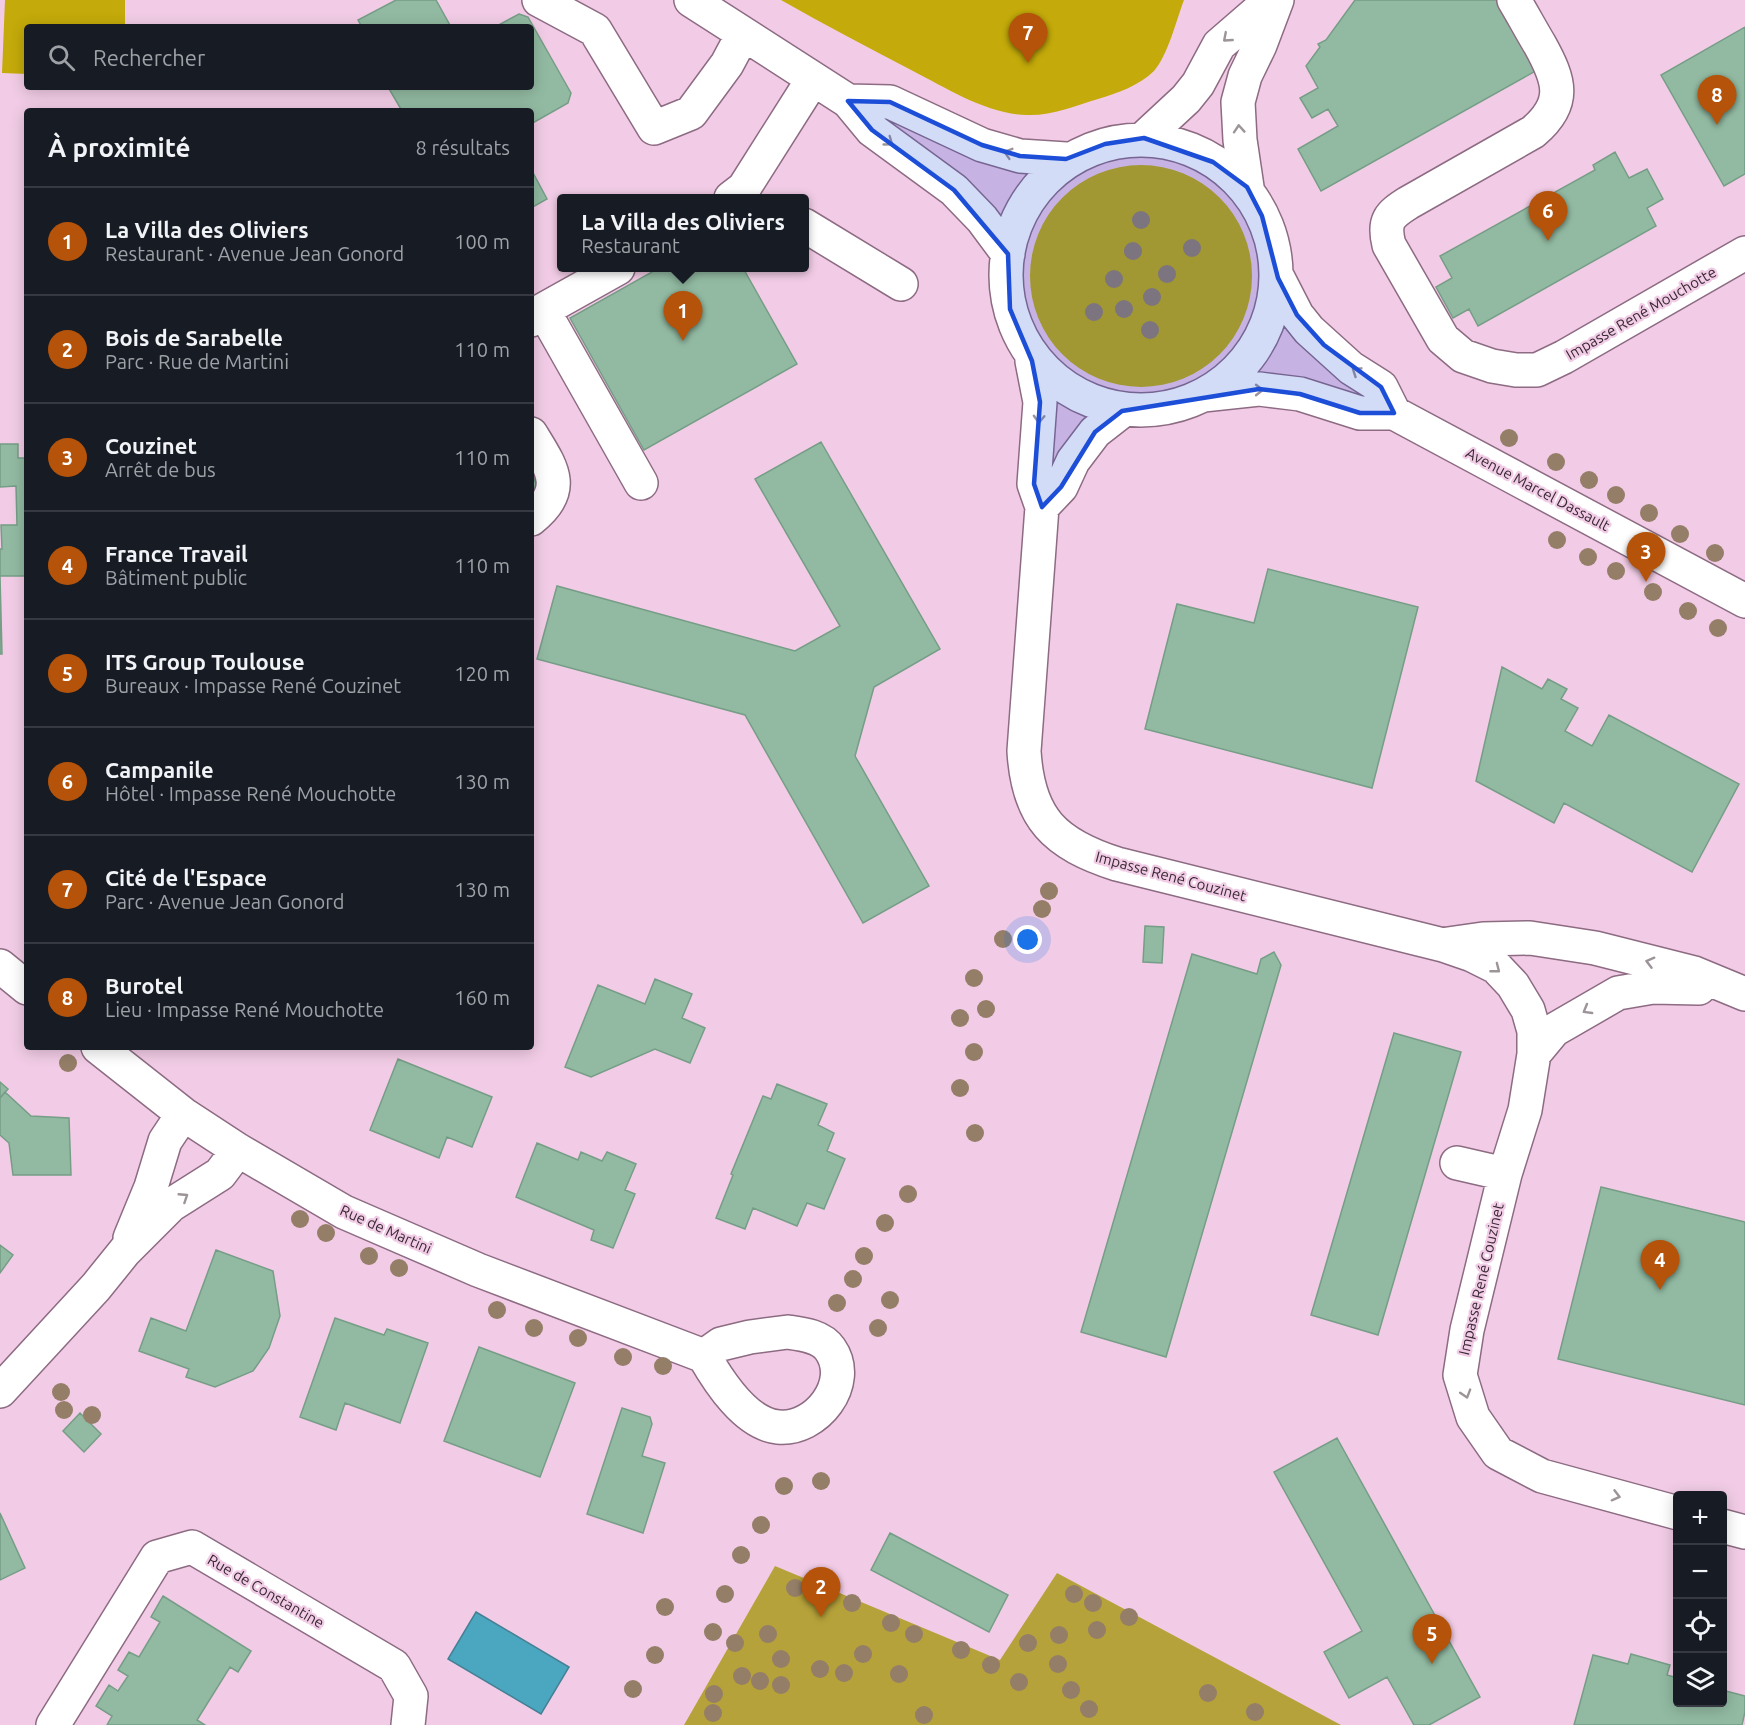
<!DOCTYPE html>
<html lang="fr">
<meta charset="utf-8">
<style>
:root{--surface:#171b24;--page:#242831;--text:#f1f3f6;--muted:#9ea1a6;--line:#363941;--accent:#b45309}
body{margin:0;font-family:Ubuntu,sans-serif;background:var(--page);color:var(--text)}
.controls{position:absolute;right:18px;bottom:18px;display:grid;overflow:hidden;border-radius:6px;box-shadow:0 3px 15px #0003}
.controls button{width:54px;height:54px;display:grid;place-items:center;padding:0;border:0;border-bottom:2px solid var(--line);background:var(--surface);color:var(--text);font:30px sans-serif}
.you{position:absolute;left:1028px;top:940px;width:21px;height:21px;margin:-15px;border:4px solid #fff;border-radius:50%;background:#1a73e8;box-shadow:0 0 0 9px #1a73e833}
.badge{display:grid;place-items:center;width:39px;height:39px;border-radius:50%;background:var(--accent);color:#fff;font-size:20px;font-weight:700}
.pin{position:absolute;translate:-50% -50px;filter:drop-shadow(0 2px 3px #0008)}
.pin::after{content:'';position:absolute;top:32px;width:21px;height:18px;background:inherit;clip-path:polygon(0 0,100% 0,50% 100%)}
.popup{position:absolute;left:557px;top:194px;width:252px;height:78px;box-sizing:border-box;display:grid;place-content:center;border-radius:6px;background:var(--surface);filter:drop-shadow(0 2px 4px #0005);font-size:20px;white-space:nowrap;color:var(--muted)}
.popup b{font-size:22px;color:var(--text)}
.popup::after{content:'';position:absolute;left:50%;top:100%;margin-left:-12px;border:12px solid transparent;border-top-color:var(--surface)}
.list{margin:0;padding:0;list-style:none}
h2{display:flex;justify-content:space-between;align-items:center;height:78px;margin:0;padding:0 24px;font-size:26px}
h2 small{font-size:20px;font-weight:400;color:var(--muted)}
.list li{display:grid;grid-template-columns:39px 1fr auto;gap:18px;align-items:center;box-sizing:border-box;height:108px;padding:0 24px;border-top:2px solid var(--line)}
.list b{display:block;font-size:22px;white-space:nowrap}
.list p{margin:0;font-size:20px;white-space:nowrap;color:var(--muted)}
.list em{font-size:20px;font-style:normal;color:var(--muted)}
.icon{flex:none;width:33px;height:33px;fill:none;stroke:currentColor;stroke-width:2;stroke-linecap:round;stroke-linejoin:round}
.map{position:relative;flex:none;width:1745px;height:1725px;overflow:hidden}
.search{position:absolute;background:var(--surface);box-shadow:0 3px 15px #0003;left:24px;top:24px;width:510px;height:66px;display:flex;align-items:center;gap:15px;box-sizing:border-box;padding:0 21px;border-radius:6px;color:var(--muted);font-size:22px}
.panel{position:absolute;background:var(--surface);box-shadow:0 3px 15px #0003;left:24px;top:108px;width:510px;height:942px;border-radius:6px}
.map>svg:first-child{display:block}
</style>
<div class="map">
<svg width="1745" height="1725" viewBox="0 0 1745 1725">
<rect width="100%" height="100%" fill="#f2cce6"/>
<path fill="#c4aa0a" d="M5,0H125V27H27V74L2,73Z
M781,0H1184C1176,21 1168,55 1154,71C1139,86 1117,93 1098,99C1075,106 1051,116 1027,115C987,114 948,89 913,71C869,48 825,25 781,0Z
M1030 276a111 111 0 1 1 222 0a111 111 0 1 1-222 0Z"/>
<path fill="#b6a23a" d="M775,1566L1000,1660L1057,1573L1341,1725H684Z"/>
<path fill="#4ba6bf" stroke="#458095" stroke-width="1.5" d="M476,1612L569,1667L541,1714L448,1659Z"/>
<path fill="#92baa2" stroke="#769d86" stroke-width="1.5" d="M396,0H436L451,27H362L358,20Z
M1355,0H1502L1541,68L1321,191L1298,149L1338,126L1328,109L1312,118L1300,98L1318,88L1306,66L1320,47L1318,44L1326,40Z
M519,14L528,17L571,93L568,103L531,124V111H402L388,87H531V27H495Z
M1745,27V174L1724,186L1661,75Z
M1615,152L1629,178L1647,169L1663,199L1647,208L1656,226L1478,326L1469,309L1453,318L1436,287L1452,278L1440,256L1595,170L1593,165Z
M531,169L547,199L531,208Z
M659,268H743L797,364L644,450L570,318Z
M821,442L940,649L874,687L855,756L929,886L863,923L745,715L537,659L557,586L795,651L840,626L755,479Z
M0,444H18V458H27V576H0L2,654H0V549H2L1,525H17L16,486L0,487Z
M531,472L538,488L531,499Z
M1268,569L1418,607L1372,788L1145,729L1177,604L1254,623Z
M1502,667L1542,689L1548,679L1567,689L1561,699L1578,708L1565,731L1592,746L1609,715L1739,784L1692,872L1564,803L1554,823L1476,781Z
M1145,926L1164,927L1162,963L1143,962Z
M1274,952L1281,965L1166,1357L1081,1332L1192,954L1257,974L1261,959Z
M655,979L692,994L682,1018L705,1028L690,1063L655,1049L591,1077L565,1067L598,985L645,1004Z
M1394,1033L1461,1052L1378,1335L1311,1315Z
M398,1059L492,1097L472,1147L447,1137L439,1158L370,1130Z
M0,1082L8,1089L0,1098Z
M777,1084L827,1104L818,1125L834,1133L827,1151L845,1159L824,1209L807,1203L797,1226L753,1208L745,1229L716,1218L733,1175L731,1174L763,1096L771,1099Z
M5,1092L31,1116L69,1118L71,1175H13L9,1143L0,1135V1098Z
M537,1143L578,1160L581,1152L602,1161L607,1152L636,1164L625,1190L635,1194L613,1248L591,1240L594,1230L516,1197Z
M1601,1187L1745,1222V1405L1558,1359Z
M0,1245L13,1255L0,1273Z
M216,1250L273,1271L280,1316L269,1348L253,1371L215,1387L186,1377L189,1369L139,1351L151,1318L186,1331Z
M335,1318L384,1335L387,1329L428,1343L400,1423L345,1403L336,1430L300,1417Z
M479,1347L575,1383L540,1477L444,1441Z
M622,1408L650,1417L652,1424L642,1456L665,1463L643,1533L587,1514Z
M80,1413L101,1434L84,1452L63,1431Z
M1337,1438L1480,1697L1429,1725H1414L1387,1677L1349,1698L1324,1652L1362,1631L1274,1472Z
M0,1513L25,1568L0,1580Z
M890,1533L1008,1595L989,1632L871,1570Z
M163,1596L251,1651L238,1672L230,1667L197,1720L205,1725H107L112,1716L96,1706L109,1685L118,1691L128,1676L118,1670L129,1652L139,1657L160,1622L151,1617Z
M1631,1654L1670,1665L1667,1675L1678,1678V1702H1722V1690L1745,1696V1712L1742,1725H1574L1593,1655L1628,1664Z"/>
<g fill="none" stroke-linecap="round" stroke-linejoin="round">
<g stroke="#8d6b82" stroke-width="36">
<path id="minor" d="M539,0L595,30L654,128L691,113L727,64L743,34
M691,0L848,101L872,130L954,190L982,219L1008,254
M1514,0C1523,15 1531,30 1540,45C1560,81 1567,103 1533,132L1408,203C1389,215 1383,221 1389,245L1443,339L1463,356L1492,366L1516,370H1537L1564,357L1745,253
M848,101L890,102L982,145L1020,156L1066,159
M1144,138L1186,99L1198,84L1219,45L1271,0
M1006 275a135 135 0 1 1 270 0a135 135 0 1 1-270 0Z
M1247,187L1240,140L1238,102L1245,76L1260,45L1277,0
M731,198L744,188L813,79
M804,225L901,284
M1278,278L1297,315L1309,330L1351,368L1381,387L1394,413
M543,310L641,483
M531,320L543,310L618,268
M1032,361L1040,402L1034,484L1042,507L1024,751C1028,819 1055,844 1117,864L1443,945L1472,955L1496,967L1513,985L1528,1010L1534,1031V1054L1525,1110L1505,1174L1467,1330L1460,1375L1473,1417L1498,1453L1542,1476L1678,1513
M1203,395L1259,389L1300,394L1360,413H1394L1745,601
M531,434C551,467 569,489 531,519
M1042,507L1061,487L1073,461L1095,432L1122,411
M1448,944L1483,939L1530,938L1595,948L1694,973L1745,994
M0,966L27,988
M98,1047L183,1114L238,1150L344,1212L478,1270L704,1356
M1534,1054L1554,1030L1618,993L1653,987L1699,988
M1457,1163L1505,1174
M130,1238L151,1187L165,1141L183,1114
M788,1332C802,1334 821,1336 830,1349C854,1383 816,1431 778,1427C746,1424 719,1382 704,1356L721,1344L750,1337Z
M0,1391L96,1287L125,1251L171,1205L220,1174L238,1150
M1722,1526L1745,1532
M53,1725L157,1557L192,1547L394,1666L411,1696L408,1725"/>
</g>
<use href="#minor" stroke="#fff" stroke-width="33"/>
</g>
<g fill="#947e68">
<circle cx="1141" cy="220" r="9"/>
<circle cx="1192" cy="248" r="9"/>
<circle cx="1133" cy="251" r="9"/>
<circle cx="1167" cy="274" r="9"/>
<circle cx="1114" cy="279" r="9"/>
<circle cx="1152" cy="297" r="9"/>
<circle cx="1124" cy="309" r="9"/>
<circle cx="1094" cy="312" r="9"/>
<circle cx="1150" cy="330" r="9"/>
<circle cx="1509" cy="438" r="9"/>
<circle cx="1556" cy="462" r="9"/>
<circle cx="1589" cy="480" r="9"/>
<circle cx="1616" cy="495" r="9"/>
<circle cx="1649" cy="513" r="9"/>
<circle cx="1680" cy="534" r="9"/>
<circle cx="1557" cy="540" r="9"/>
<circle cx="1715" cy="553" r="9"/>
<circle cx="1588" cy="557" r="9"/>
<circle cx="1616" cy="571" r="9"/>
<circle cx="1653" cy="592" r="9"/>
<circle cx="1688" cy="611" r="9"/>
<circle cx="1718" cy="628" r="9"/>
<circle cx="1049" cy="891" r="9"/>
<circle cx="1042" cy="909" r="9"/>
<circle cx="1003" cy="939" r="9"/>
<circle cx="974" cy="978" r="9"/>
<circle cx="986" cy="1009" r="9"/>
<circle cx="960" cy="1018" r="9"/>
<circle cx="974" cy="1052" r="9"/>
<circle cx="68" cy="1063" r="9"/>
<circle cx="960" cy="1088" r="9"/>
<circle cx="975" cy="1133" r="9"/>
<circle cx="908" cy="1194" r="9"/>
<circle cx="300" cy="1219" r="9"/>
<circle cx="885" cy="1223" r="9"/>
<circle cx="326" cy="1233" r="9"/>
<circle cx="369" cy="1256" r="9"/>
<circle cx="864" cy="1256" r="9"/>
<circle cx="399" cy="1268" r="9"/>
<circle cx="853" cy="1279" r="9"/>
<circle cx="890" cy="1300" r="9"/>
<circle cx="837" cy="1303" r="9"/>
<circle cx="497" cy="1310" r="9"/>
<circle cx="534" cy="1328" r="9"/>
<circle cx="878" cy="1328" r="9"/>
<circle cx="578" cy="1338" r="9"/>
<circle cx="623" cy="1357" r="9"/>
<circle cx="663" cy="1366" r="9"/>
<circle cx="61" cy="1392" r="9"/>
<circle cx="64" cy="1410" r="9"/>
<circle cx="92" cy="1415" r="9"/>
<circle cx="821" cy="1481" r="9"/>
<circle cx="784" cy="1486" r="9"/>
<circle cx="761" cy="1525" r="9"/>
<circle cx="741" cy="1555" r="9"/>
<circle cx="795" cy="1588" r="9"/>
<circle cx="725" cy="1594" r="9"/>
<circle cx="1074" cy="1594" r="9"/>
<circle cx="852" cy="1603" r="9"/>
<circle cx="1093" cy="1603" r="9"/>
<circle cx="665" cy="1607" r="9"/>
<circle cx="1129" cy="1617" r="9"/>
<circle cx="891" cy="1623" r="9"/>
<circle cx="1097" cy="1630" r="9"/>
<circle cx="713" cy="1632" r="9"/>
<circle cx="768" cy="1634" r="9"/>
<circle cx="914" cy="1634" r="9"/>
<circle cx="1059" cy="1635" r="9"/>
<circle cx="735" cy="1643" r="9"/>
<circle cx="1028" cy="1643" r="9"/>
<circle cx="961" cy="1650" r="9"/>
<circle cx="863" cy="1654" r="9"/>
<circle cx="655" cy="1655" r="9"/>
<circle cx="781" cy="1659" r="9"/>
<circle cx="1058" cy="1664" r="9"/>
<circle cx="991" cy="1665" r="9"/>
<circle cx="820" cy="1669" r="9"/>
<circle cx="844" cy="1673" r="9"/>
<circle cx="899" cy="1674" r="9"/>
<circle cx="742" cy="1676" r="9"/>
<circle cx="760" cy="1681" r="9"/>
<circle cx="1019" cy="1682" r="9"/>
<circle cx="781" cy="1685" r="9"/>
<circle cx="633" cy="1689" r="9"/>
<circle cx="1071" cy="1690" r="9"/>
<circle cx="1208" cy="1693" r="9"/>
<circle cx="714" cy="1694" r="9"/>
<circle cx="1089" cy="1709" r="9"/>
<circle cx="1255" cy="1712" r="9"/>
<circle cx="713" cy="1713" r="9"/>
<circle cx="924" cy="1715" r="9"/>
</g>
<defs><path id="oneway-chevron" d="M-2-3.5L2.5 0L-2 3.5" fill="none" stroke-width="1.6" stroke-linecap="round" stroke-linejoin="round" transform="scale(1.5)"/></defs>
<g stroke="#9c9499">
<use href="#oneway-chevron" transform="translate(1227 38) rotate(139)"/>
<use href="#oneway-chevron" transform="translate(1239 129) rotate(-94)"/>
<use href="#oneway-chevron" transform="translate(889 142) rotate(36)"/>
<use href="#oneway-chevron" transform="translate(1008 153) rotate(-163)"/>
<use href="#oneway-chevron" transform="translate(1356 371) rotate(-146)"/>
<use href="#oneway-chevron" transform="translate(1259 390)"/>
<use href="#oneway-chevron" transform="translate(1039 419) rotate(92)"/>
<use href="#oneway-chevron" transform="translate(1650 962) rotate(-165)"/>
<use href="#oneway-chevron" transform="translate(1496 969) rotate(38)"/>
<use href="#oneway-chevron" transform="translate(1587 1010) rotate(150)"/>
<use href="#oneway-chevron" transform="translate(184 1197) rotate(-33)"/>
<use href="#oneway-chevron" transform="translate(1466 1394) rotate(73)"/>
<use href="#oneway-chevron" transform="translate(1616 1496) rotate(15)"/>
</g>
<path fill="#1d4ed8" fill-opacity="0.2" stroke="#1d4ed8" stroke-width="4.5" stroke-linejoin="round" d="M848,101L890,102L982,145L1020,156L1066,159L1105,144L1144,138L1213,162L1247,187L1262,216L1278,278L1297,315L1324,345L1381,387L1394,413H1360L1300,394L1259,389L1122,411L1095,432L1061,487L1042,507L1034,484L1040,402L1032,361L1010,309L1008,254L954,190L872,130Z"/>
<g text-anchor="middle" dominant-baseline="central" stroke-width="4.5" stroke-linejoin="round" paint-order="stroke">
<g font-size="15" fill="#382933" stroke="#f2cce6">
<text transform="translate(1641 313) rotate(-30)">Impasse René Mouchotte</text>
<text transform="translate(1538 489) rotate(28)">Avenue Marcel Dassault</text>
<text transform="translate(1171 876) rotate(15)">Impasse René Couzinet</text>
<text transform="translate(386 1229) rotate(24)">Rue de Martini</text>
<text transform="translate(1481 1279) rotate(-77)">Impasse René Couzinet</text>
<text transform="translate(266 1591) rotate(30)">Rue de Constantine</text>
</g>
</g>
</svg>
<div class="controls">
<button>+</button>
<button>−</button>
<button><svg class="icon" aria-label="locate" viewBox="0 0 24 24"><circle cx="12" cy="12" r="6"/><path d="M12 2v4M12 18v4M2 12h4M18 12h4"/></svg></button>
<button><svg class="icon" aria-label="layers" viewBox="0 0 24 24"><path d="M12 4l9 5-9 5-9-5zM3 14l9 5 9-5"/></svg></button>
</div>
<div class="you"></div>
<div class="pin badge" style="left:683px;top:341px">1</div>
<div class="popup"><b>La Villa des Oliviers</b>Restaurant</div>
<div class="pin badge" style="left:821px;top:1617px">2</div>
<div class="pin badge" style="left:1646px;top:582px">3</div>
<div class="pin badge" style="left:1660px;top:1290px">4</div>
<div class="pin badge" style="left:1432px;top:1664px">5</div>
<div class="pin badge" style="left:1548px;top:241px">6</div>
<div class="pin badge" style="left:1028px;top:63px">7</div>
<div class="pin badge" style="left:1717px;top:125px">8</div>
<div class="search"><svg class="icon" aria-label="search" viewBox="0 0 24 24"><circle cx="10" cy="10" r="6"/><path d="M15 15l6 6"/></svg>Rechercher</div>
<section class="panel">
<h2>À proximité<small>8 résultats</small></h2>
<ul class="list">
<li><span class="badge">1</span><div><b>La Villa des Oliviers</b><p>Restaurant · Avenue Jean Gonord</p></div><em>100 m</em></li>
<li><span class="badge">2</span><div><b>Bois de Sarabelle</b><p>Parc · Rue de Martini</p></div><em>110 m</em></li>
<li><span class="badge">3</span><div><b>Couzinet</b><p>Arrêt de bus</p></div><em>110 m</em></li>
<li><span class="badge">4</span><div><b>France Travail</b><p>Bâtiment public</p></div><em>110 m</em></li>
<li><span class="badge">5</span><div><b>ITS Group Toulouse</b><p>Bureaux · Impasse René Couzinet</p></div><em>120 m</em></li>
<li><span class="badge">6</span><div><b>Campanile</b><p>Hôtel · Impasse René Mouchotte</p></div><em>130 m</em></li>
<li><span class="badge">7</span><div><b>Cité de l'Espace</b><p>Parc · Avenue Jean Gonord</p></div><em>130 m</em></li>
<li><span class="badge">8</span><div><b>Burotel</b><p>Lieu · Impasse René Mouchotte</p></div><em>160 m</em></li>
</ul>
</section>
</div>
